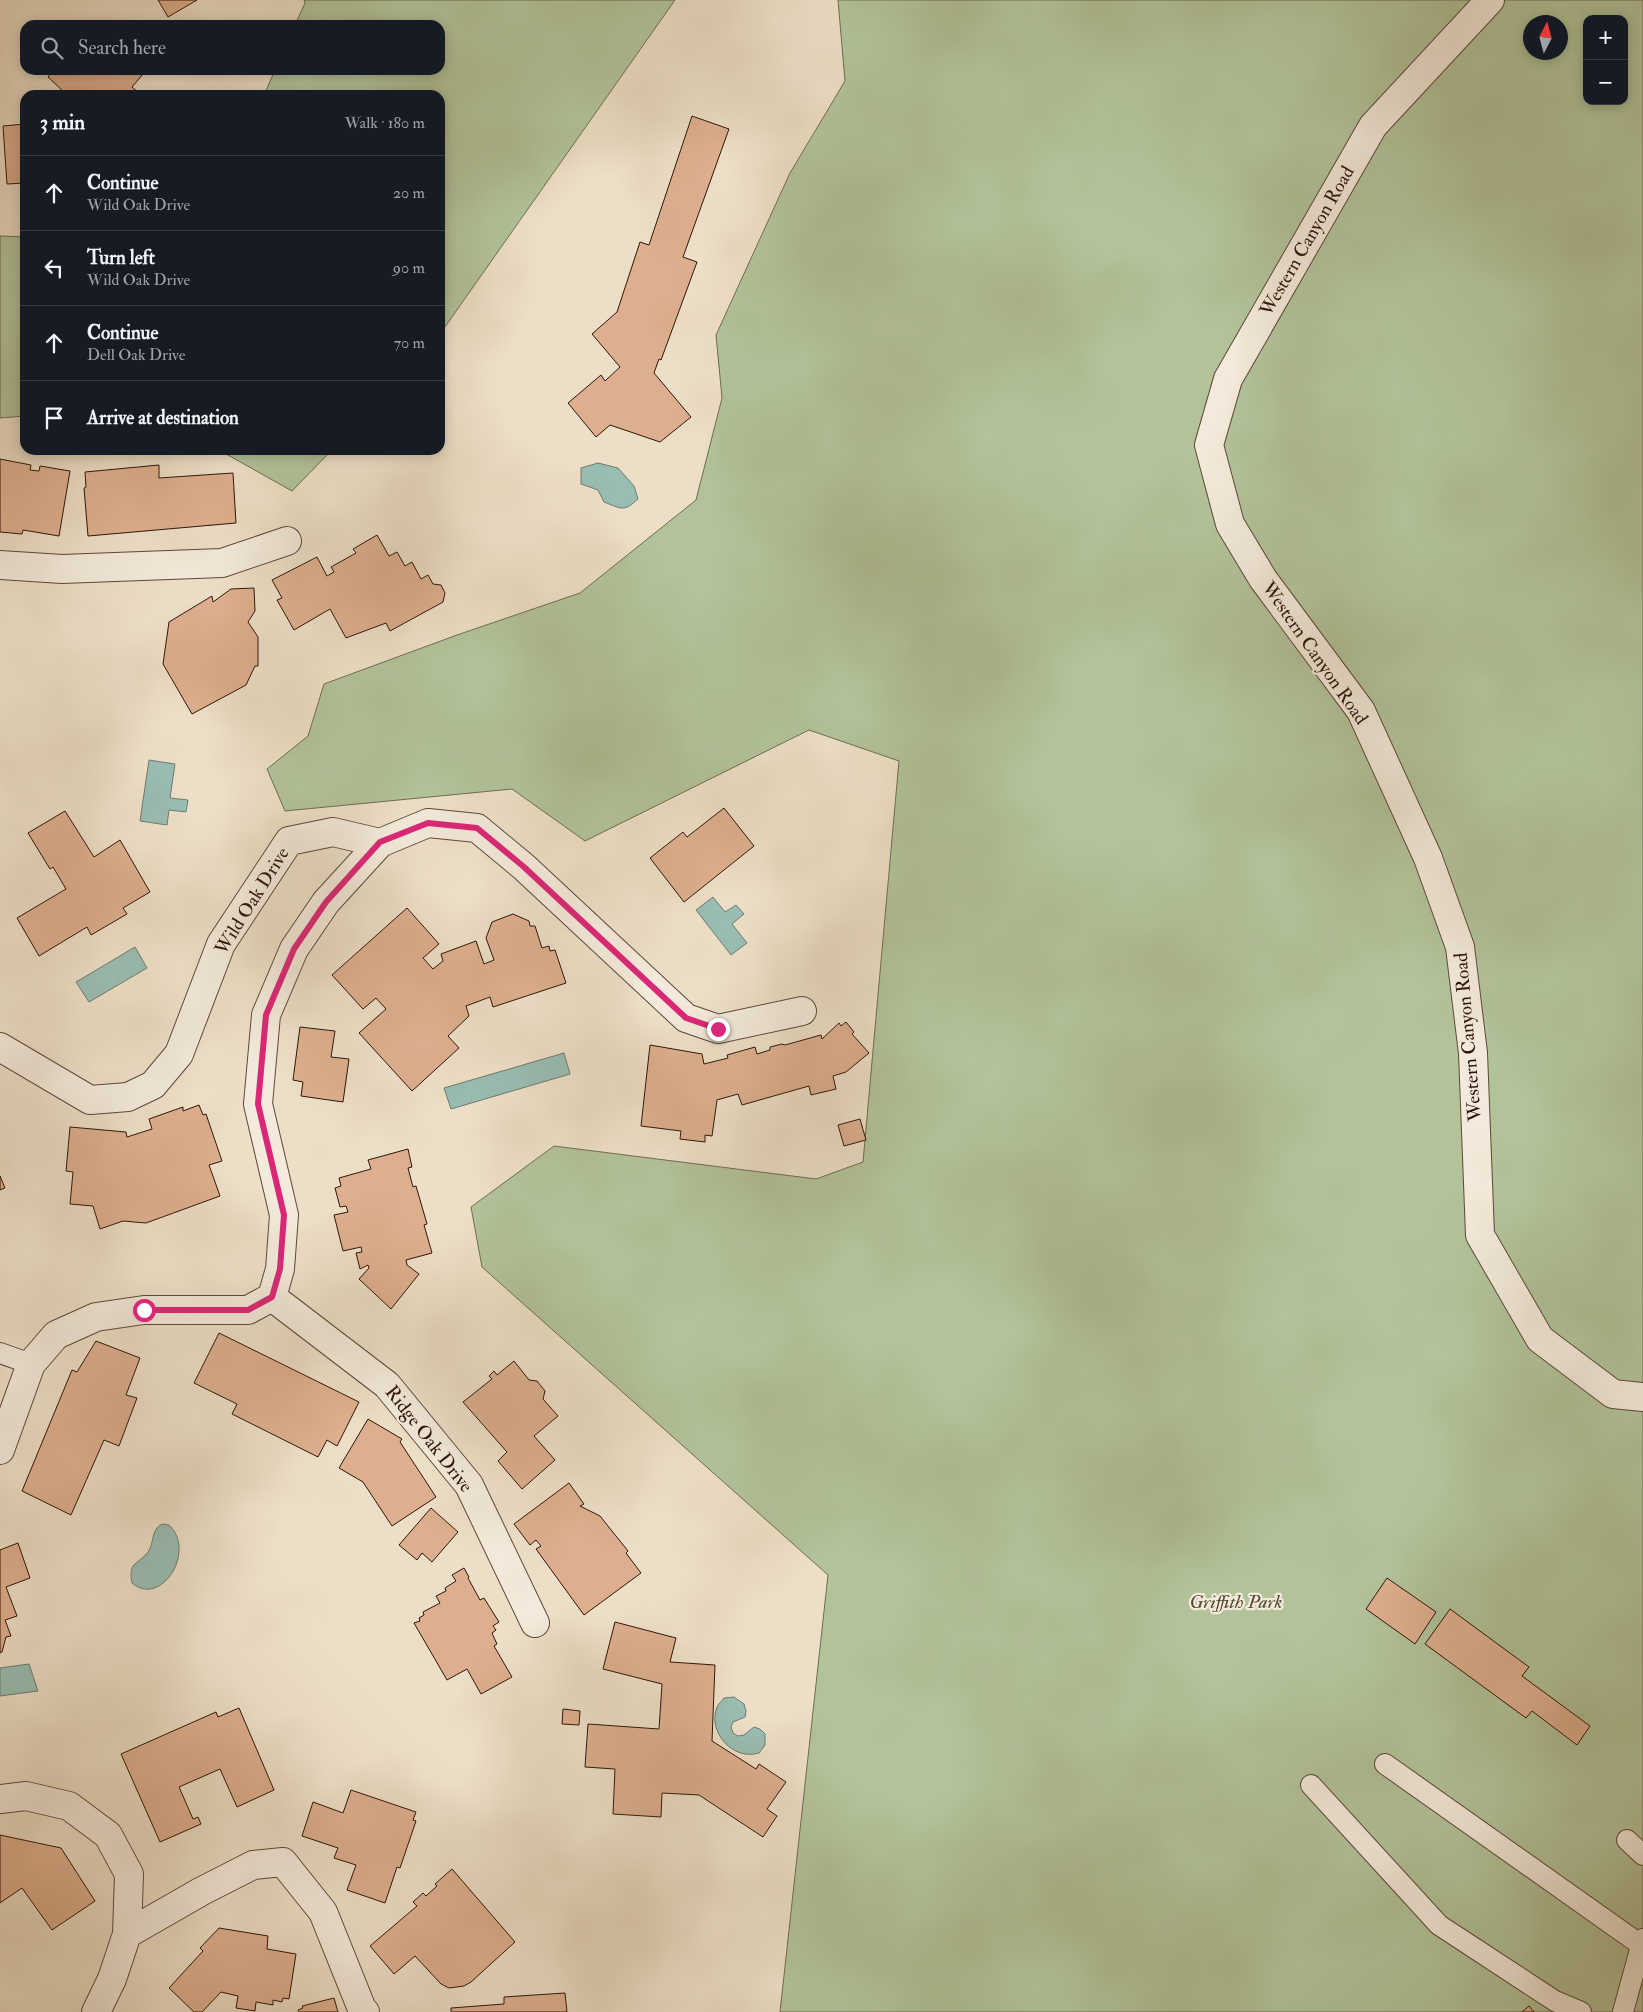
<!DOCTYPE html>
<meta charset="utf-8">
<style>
:root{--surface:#171b24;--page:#242831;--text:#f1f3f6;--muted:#9ea1a6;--line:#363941}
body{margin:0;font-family:"IM FELL Double Pica",serif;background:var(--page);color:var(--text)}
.controls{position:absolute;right:15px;top:15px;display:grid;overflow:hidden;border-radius:10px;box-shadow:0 2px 12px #0003}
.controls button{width:45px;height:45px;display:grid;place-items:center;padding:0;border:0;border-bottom:1px solid var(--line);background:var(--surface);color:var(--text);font:25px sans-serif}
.compass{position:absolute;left:1523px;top:15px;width:45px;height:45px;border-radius:50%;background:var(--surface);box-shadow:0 2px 12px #0003;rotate:6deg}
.stop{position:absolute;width:15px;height:15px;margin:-11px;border:4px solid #db2777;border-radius:50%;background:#fff}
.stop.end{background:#db2777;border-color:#fff;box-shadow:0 1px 5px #0008}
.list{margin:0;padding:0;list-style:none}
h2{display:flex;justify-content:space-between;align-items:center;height:65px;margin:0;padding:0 20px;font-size:21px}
h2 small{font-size:16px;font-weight:400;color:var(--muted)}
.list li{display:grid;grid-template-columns:32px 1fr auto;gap:15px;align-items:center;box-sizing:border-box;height:75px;padding:0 20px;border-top:1px solid var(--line)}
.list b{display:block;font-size:19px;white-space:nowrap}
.list p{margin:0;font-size:16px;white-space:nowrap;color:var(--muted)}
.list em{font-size:16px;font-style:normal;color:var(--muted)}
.icon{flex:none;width:28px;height:28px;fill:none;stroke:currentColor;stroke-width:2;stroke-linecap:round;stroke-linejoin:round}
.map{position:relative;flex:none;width:1643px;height:2012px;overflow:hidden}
.search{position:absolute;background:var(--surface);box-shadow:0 2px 12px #0003;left:20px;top:20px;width:425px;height:55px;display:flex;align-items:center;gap:12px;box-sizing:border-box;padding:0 18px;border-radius:15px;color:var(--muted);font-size:19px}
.panel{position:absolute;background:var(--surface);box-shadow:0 2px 12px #0003;left:20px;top:90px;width:425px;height:365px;border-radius:15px}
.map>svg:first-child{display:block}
</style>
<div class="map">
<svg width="1643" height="2012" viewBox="0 0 1643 2012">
<rect width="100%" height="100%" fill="#eddfc7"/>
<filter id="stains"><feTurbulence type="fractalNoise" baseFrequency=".004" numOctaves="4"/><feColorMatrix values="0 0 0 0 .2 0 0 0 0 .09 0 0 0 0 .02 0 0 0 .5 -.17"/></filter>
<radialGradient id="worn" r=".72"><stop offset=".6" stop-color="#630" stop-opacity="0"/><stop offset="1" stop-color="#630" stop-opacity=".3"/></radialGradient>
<path fill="#b2c39a" stroke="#706c52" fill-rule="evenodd" d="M304,0H675L440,334V95H264L275,70H440V25H295L305,3Z
M838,0H1643V2012H780L828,1575L482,1267L471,1207L554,1146L816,1179L863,1162L899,761L809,730L585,841L512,789L285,811L267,769L308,736L324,684L457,635L580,593L696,500L722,398L716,335L790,173L845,81ZM1587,19H1624V101H1587ZM1530,22H1560V52H1530Z
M0,236L25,237V416L0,418Z
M219,450H332L292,491Z"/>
<path fill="#99bdb3" stroke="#6f7a6f" d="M598,463L618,468L634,486L638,499C624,512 622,509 604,502L598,490L581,484V468Z
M149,760L175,764L170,798L188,800L186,812L169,810L167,825L140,821Z
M713,897L725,912L736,905L744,914L732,924L747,943L731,955L696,910Z
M135,947L147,968L89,1002L76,982Z
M564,1053L570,1074L451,1109L444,1088Z
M162,1524L169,1525C197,1551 161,1608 132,1583C131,1577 130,1572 133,1566C137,1561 144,1558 148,1552C155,1542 150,1531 162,1524Z
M29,1664L38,1691L0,1696V1668Z
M734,1697L744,1704L746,1711L745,1717L733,1722L731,1727L733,1733L738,1736L744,1735L754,1727L760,1729L765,1734V1745L759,1753C733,1761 707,1732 717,1707C718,1704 722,1701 724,1698Z"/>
<path fill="#ddaf8e" stroke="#2f1509" d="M158,0H197L168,17Z
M53,70H139L143,74L132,87L139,93L137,95H67L48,77Z
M692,116L729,129L683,257L697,262L661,360L659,359L654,373L691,417L660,442L610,425L596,437L568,403L601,375L605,381L620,367L592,334L617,312L640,242L649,245Z
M25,124V183L7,184L3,126Z
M0,459L31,465L30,470L39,471L40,466L70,471L59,536L23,530L22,534L0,532Z
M159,465V478L233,473L236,523L88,536L84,488L86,487L85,472Z
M377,535L389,556L397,552L405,566L412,562L421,579L428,575L433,584L441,585L445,593L443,602L390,631L386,623L346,638L330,609L294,630L277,600L282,598L272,580L317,557L327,576L334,572L331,567L356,553L353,549Z
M254,588L255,611L248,622L258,637V666H255L246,685L192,714L163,664L169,622L212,596L213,602L231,589Z
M724,808L754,846L684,902L650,858L683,832L687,837Z
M65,811L94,857L120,840L150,892L123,908L127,914L91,935L87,927L39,956L17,918L66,889L53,867L50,869L28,833Z
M407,908L439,944L423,958L433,969L443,961L441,954L476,941L484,964L494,960L486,938L492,922L513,914L529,921L530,926H535L542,948L549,946L550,951L555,950L566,983L493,1007L490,997L466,1006L469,1016L448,1036L459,1048L412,1091L359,1033L386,1009L376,998L363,1009L332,975Z
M846,1022L854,1032L852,1034L869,1053L846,1072L833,1076L836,1089L811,1095L809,1086L742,1105L738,1094L717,1100L712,1136L705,1135V1142L680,1139L681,1131L641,1126L650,1045L702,1054L704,1064L728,1058L727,1055L755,1047L757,1054L770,1050V1047L782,1044L785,1045L821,1035L822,1039L839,1023L841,1026Z
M300,1027L335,1031L331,1057L349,1059L343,1102L301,1096L303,1082L293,1080Z
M199,1105L203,1115L206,1114L222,1161L209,1165L220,1196L146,1223L123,1221L100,1229L93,1206L70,1204L73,1172L66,1171L70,1127L126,1132L127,1137L152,1129L149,1119L183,1107V1111Z
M860,1119L866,1140L844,1146L838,1125Z
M408,1149L412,1167L408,1168L413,1187L416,1186L427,1224L424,1225L432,1253L406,1260L407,1265L419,1274L391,1309L359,1279L369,1268L368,1265L360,1269L356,1253L362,1252L361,1247L343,1251L334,1215L348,1212L346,1206L340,1207L335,1188L341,1186L339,1178L371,1169L368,1160Z
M0,1176L5,1188L0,1190Z
M219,1333L359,1402L337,1446L327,1440L318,1457L232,1414L237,1404L194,1383Z
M96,1341L140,1358L126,1395L137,1398L119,1446L104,1440L71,1515L22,1491L72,1370L77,1372Z
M514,1361L529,1380L537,1381L545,1391L543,1399L558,1416L534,1436L555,1460L522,1489L498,1461L507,1452L463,1402L492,1379L489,1376L494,1371L497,1375Z
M368,1419L402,1439L400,1442L436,1497L392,1526L363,1482L339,1468Z
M569,1483L584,1504L580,1506L600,1516L628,1551L626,1553L641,1573L584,1615L536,1549L541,1546L536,1540L530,1545L514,1524Z
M431,1508L458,1532L432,1562L422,1553L417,1560L399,1545Z
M18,1543L30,1578L6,1587L17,1616L5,1620L11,1636L6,1637L2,1652L0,1653V1550Z
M464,1568L469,1577L468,1578L480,1600L484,1598L499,1622L493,1626L496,1630L492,1633L497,1644L494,1646L512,1677L481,1694L467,1669L447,1680L414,1623L420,1621L419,1618L424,1615L423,1612L440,1603L436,1596L446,1591L445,1588L456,1581L452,1575Z
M1387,1578L1436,1612L1415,1644L1366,1609Z
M1450,1609L1529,1667L1522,1676L1590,1726L1577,1745L1532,1711L1526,1718L1425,1644Z
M615,1622L676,1638L670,1662L715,1665L712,1741L756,1769L759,1764L786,1782L767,1809L777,1816L763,1837L699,1795L662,1793L661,1817L613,1814L615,1769L585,1767L588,1724L659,1729L662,1684L603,1669Z
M239,1708L274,1790L237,1807L220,1769L179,1787L193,1819L198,1817L201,1824L160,1842L121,1754L216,1712L218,1717Z
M563,1709L580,1711L579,1725L562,1724Z
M351,1790L416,1812L413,1820L416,1821L400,1868L397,1867L385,1903L347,1890L356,1865L334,1858L338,1848L302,1836L313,1802L343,1813Z
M0,1835L61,1848L95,1901L52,1930L22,1888L0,1903Z
M452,1869L515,1942L471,1982L464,1986L449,1988L441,1984L415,1956L394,1974L370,1946L417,1906L413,1902L423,1893L426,1896L437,1886L435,1884Z
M219,1928L268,1936L267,1949L296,1954L289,1999L283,1998L282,2002L273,2000V2005L256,2002L255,2011L236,2008L238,1996L221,1992L202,2012H194L169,1988L203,1951L200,1948Z
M565,1993L567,2012H451V2008L504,2004V1997Z
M334,1998L338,2012H299L298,2010L303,2008L302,2006Z
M1529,2006L1534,2012H1522Z"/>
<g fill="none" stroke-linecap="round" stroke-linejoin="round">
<g stroke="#5e4838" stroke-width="22">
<path id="lane" d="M0,1353L31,1364
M1385,1764L1641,1945
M1311,1785L1439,1925L1555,2001L1581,2012
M1627,1840L1643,1855
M1623,2012L1643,1939"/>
</g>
<g stroke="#5e4838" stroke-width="30">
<path id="street" d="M1490,0L1373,126L1228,379L1209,445L1230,524L1263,579L1361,711L1428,858L1460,947L1473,1053L1480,1235L1540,1339L1613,1394L1643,1397
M0,565L62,569L222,563L287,541
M0,1047L90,1100L128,1097L153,1085L179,1054L221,944L289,841L333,832L380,843
M272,1297L387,1385L469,1485L535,1623
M0,1450L31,1364L56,1335L96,1317L144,1310H248L272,1297L280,1269L284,1215L258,1104L266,1015L294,949L326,902L380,843L428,823L477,828L524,867L686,1018L718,1029L802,1011
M0,1799L26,1796L69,1806L108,1835L129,1874L127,1934L112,1979L96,2012
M127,1934L202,1891L253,1865L283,1862L323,1912L362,2009L365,2012"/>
</g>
<use href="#lane" stroke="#f3eadb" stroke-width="20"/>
<use href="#street" stroke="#f3eadb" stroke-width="28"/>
</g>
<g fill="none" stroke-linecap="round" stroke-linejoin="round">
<path stroke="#db2777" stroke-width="6" d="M144,1310H248L272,1297L280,1269L284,1215L258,1104L266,1015L294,949L326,902L380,842L428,823L477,828L524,867L686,1018L718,1029"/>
</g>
<g text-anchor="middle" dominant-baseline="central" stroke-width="4.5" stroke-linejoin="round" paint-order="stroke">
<g font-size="19" fill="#2f1509" stroke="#f3eadb">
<text transform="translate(1307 241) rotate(-60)">Western Canyon Road</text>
<text transform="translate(1315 653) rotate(55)">Western Canyon Road</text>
<text transform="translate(252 901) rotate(-58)">Wild Oak Drive</text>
<text transform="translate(1468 1037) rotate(-95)">Western Canyon Road</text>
<text transform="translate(429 1439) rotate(52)">Ridge Oak Drive</text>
</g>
<g font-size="19" font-style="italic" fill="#564934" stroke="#f3eadb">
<text x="1236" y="1602">Griffith Park</text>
</g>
</g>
<rect width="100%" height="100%" filter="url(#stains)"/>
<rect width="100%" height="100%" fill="url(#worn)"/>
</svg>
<div class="controls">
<button>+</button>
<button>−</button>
</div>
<svg class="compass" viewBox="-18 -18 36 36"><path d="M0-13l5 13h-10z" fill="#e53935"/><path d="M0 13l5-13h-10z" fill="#9ea1a6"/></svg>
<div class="stop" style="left:144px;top:1310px"></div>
<div class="stop end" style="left:718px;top:1029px"></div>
<div class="search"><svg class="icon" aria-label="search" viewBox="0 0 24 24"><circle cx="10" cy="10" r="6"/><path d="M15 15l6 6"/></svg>Search here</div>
<section class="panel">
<h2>3 min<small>Walk · 180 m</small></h2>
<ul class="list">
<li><svg class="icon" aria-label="ahead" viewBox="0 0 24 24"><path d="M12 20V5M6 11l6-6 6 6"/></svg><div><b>Continue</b><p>Wild Oak Drive</p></div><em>20 m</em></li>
<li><svg class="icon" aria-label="left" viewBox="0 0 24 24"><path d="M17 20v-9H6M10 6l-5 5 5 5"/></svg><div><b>Turn left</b><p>Wild Oak Drive</p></div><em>90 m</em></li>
<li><svg class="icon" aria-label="ahead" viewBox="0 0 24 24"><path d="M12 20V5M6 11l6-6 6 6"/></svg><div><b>Continue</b><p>Dell Oak Drive</p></div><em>70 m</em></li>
<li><svg class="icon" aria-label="arrive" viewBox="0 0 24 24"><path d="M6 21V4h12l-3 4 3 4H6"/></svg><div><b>Arrive at destination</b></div></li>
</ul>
</section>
</div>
